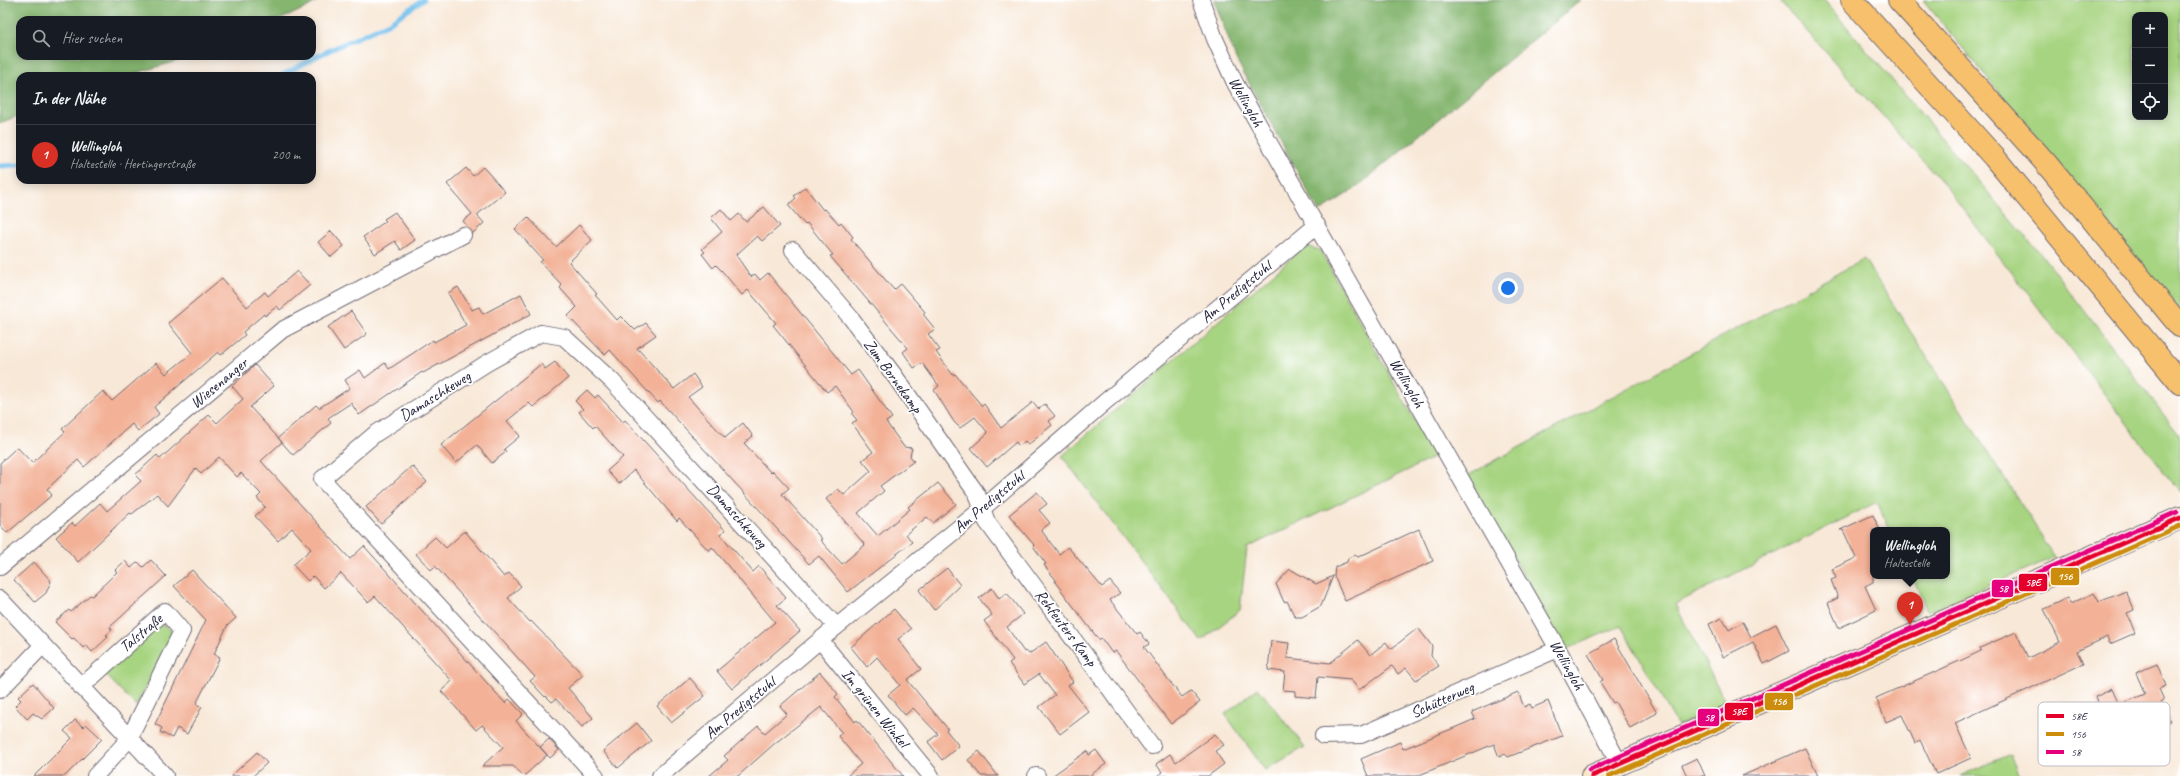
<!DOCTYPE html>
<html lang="de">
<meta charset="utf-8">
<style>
:root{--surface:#171b24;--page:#20242c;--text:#f1f3f6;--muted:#9ea1a6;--line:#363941;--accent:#d93025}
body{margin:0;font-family:Caveat,sans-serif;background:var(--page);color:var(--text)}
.controls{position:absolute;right:12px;top:12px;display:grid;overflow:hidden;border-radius:8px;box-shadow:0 2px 10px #0003}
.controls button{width:36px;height:36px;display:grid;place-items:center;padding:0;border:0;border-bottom:1px solid var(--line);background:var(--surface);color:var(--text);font:20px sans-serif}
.you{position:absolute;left:1508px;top:288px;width:14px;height:14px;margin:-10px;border:3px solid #fff;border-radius:50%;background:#1a73e8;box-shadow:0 0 0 6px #1a73e833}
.badge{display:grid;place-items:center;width:26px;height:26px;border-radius:50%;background:var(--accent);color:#fff;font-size:13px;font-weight:700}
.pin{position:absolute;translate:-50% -33px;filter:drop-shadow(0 1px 2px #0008)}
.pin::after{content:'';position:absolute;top:21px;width:14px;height:12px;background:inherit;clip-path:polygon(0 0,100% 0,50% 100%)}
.popup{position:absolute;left:1870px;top:527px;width:80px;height:52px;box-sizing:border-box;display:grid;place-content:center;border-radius:8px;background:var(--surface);filter:drop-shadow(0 1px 3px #0005);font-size:13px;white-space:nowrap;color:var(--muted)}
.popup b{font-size:15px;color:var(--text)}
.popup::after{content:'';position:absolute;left:50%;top:100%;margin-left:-8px;border:8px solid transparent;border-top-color:var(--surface)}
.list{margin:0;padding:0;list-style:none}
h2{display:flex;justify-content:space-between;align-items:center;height:52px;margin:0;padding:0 16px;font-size:17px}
h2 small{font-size:13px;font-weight:400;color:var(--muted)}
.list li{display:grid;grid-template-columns:26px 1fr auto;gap:12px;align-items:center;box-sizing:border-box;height:60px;padding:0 16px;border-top:1px solid var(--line)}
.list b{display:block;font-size:15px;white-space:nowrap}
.list p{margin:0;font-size:13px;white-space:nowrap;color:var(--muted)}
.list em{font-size:13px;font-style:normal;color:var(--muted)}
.icon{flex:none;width:22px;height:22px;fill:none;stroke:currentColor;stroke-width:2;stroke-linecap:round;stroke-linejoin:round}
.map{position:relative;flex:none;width:2180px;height:776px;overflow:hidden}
.search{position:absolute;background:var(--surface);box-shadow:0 2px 10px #0003;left:16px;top:16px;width:300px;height:44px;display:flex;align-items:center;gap:10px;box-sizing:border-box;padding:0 14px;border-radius:12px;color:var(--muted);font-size:15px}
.panel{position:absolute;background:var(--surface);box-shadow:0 2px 10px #0003;left:16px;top:72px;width:300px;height:112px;border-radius:12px}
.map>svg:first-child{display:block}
</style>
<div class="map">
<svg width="2180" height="776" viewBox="0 0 2180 776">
<rect width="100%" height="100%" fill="#fff"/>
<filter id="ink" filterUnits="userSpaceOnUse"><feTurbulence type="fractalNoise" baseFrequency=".025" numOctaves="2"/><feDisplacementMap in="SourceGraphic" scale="8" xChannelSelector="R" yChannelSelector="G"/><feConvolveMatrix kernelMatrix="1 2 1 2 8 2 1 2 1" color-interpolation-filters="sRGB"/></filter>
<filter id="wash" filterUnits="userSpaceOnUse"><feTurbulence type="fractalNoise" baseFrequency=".012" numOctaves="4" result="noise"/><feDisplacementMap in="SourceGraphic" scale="16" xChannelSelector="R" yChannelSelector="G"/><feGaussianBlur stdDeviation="0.9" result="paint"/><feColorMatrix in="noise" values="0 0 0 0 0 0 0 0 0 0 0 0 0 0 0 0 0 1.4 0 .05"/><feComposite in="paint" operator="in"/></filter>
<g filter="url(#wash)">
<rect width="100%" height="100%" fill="#f8e8d7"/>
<path fill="#a7d481" stroke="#647b5e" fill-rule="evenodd" d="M1779,0H1824L2048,263L2180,436V493L1944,184Z
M1923,0H2180V311ZM2135,15H2165V117H2135Z
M1305,246L1320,250L1435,457L1247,548L1240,610L1201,641L1062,456Z
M1864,259L2055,557L1928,612L1912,576H1947V530H1890L1877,502L1675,604L1726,703L1678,726L1621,626L1566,649L1467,476Z
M161,624L171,630V638L136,706L104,673Z
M1258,688L1305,747L1265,770L1225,714Z
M2010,754L2019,776H1960Z"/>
<path fill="#85b66f" stroke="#546c55" d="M0,0H319L306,8L279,20H20V56H193L127,76H20V115L0,123Z
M1214,0H1581L1356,188L1319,212L1236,59Z"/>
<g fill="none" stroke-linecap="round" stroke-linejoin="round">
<path stroke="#73c0ed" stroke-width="5" d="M281,76L315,57L389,23L423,0
M0,166L20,165"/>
</g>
<g id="blocks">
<path fill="#f3b298" d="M483,167L505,192L477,215L484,223L473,233L463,221L472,214L447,184L466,168L473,176Z
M805,187L823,210L825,209L839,224L841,222L853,237L851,239L894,290L901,284L925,312L923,314L935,329L928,334L940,350L936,352L953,375L955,374L982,406L984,404L1001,428L1033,402L1039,409L1045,404L1055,416L1049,421L1052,425L1028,445L1025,441L1019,446L1016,442L987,467L971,448L988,433L975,417L960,428L954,422L934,390L939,386L922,363L914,368L903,352L908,348L830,256L833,255L807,223L805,225L788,205L796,198L794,196Z
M764,207L780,226L762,241L757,236L736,255L751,277L755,274L760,280L768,273L851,375L858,370L892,418L886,422L904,447L912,448L910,456L914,461L880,486L884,491L858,513L878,536L910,509L908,507L938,483L956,504L933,523L927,517L906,534L912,542L848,592L819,556L809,564L660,401L658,403L610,350L605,355L568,316L577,307L560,288L562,285L540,262L543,260L515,229L528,217L556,247L579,225L592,240L569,262L597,294L595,295L617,320L621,316L635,330L646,323L656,335L637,348L674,389L693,374L702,387L688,397L725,438L743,423L753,436L744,443L771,473L773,471L789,488L782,494L822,539L820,540L842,564L865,545L826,499L838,489L844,495L871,471L862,460L873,452L852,423L857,420L852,414L854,412L835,386L827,392L773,325L776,323L748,290L742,295L722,271L716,265L713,268L702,254L705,252L702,249L722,232L711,218L721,209L731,221L739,214L746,222Z
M395,212L415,240L401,250L395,241L375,254L363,237L386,221L384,219Z
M331,231L344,246L331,257L318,242Z
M297,271L310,285L280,310L277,306L265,316L264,314L243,332L245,335L221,355L218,352L154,407L159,414L138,431L132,424L84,467L78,460L47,489L52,495L7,533L0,525V463L17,447L32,463L65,432L62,429L103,391L112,401L156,363L166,374L192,353L168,323L222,278L247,307L265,292L268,296Z
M458,287L472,310L479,307L483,314L521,294L531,314L423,373L422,372L359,415L351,403L328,418L331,423L293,455L278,438L316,405L319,408L350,388L345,380L360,370L365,378L385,363L389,369L433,340L434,342L466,325L448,293Z
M351,311L367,334L344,350L328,327Z
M555,362L568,378L533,407L529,403L507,421L520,436L504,449L506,452L492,463L477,445L456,463L441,445L541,364L545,369Z
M255,365L274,386L250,407L282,442L261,461L350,559L364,546L505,703L509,699L523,714L516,721L547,755L524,776L513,766H482L503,747L482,725L476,730L441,691L452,681L375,596L368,602L341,573L324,588L313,576L308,581L293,565L311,549L292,528L278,541L255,516L265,507L257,498L261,494L241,473L237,477L219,457L201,474L196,468L168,506L157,494L132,514L130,513L78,562L56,537L72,523L75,526L100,503L107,511L141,481L135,475L157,455L160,459L209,415L217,423L243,399L232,386Z
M587,390L595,398L598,395L623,422L625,420L725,530L720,534L753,572L759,566L786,598L777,605L800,631L732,689L717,671L775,622L712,547L709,551L679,518L677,521L634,470L619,484L607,471L623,457L595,426L593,428L579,412L583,409L575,401Z
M412,466L427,482L381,524L366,507Z
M1037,492L1047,504L1039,510L1050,523L1041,530L1059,554L1068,547L1102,587L1110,581L1120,593L1110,600L1137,634L1140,632L1149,644L1144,647L1170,682L1182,697L1191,691L1200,702L1171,724L1116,651L1112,653L1101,638L1099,640L1055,582L1056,580L1044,565L1046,564L1033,546L1034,545L1009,515Z
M1873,515L1880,530H1873V582L1865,586L1876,610L1839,628L1828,603L1838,598L1831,580L1836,578L1832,569L1856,558L1843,530H1840Z
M1419,529L1433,561L1345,601L1334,576L1335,567L1347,562L1348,558L1355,555L1358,557Z
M465,531L504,577L509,573L521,586L508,598L530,622L531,621L583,675L568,688L593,718L582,727L556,699L552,702L546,696L545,697L530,681L535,677L479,615L435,566L431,570L416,554L435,537L446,548Z
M151,560L166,576L110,627L112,630L106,635L108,637L92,652L86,645L83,648L74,638L72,639L55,622L69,610L71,612L90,595L92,596L117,572L115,570L125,561L131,568L138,562L143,567Z
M34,562L51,581L46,593L35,602L14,580Z
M947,568L960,585L934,610L919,590Z
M1290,569L1316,584L1333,576L1321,606L1302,617H1295L1287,601L1284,602L1276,584Z
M192,570L236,618L227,626L214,654L220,657L196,704L202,707L187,734L177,728L172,738L160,732L162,728L155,724L206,620L174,586Z
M992,588L999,599L1007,593L1023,614L1007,627L1024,652L1026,651L1029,654L1046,642L1073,682L1068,685L1089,712L1060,734L1039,707L1055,695L1039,674L1024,684L1009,663L1013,660L984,621L992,615L979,598Z
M2126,591L2134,610L2127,613L2135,633L2110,644L2107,637L2077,651L2083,664L1955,723L1971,758L1936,774L1920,740L1915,743L1902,715L1886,722L1876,698L1964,659L1981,651L1980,648L2016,632L2028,658L2060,642L2044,609L2067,598L2070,604L2094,593L2099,602Z
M894,609L911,629L898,639L921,669L907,680L948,729L946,730L959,746L942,760L928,742L938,734L913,708L905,715L888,695L900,685L877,657L867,667L851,647Z
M1722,618L1729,630L1743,622L1751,637L1776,624L1789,651L1764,664L1753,642L1723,657L1709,624Z
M1418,628L1432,646L1431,656L1439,666L1416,680L1406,668L1398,674L1392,666L1359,690L1351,680L1318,677L1316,698L1295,696V691L1283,690L1285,672L1268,670L1271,641L1289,643L1287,658L1330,663L1358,640L1370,655L1386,642L1391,649Z
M1614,639L1657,713L1630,728L1615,702L1613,703L1600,682L1603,680L1588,654Z
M2157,664L2166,686L2159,689L2164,700L2161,702L2170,721L2074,762L2063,740L2106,721L2095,697L2112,689L2119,705L2145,694L2136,673Z
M820,672L838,694L835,697L855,722L857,720L903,776H847L861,764L838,736L842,733L821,707L774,744L738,776H709L728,760L724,756L758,726L765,733L787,714L780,706Z
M690,678L705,696L671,723L657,706Z
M33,683L54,708L42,719L33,713L27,719L15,706L21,700L18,697Z
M1518,692L1524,707L1530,704L1532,708L1548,701L1562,736L1508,757L1505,754L1499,757L1494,744L1417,776H1368L1361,759L1400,742L1403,749L1454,728L1475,719L1472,712Z
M75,720L83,727L86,724L102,739L65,776H34L72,738L64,731Z
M637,723L651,741L618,768L603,751Z
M2056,724L2062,738L2049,744L2042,730Z
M1215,734L1224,745L1215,751L1224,764L1208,776H1157L1162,772L1156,764L1170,754L1176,762Z
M549,739L559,750L550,758L540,747Z
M1805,748L1818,776H1742Z
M1096,750L1106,764L1089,776H1052L1087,751L1089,755Z
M979,751L998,776H981L968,760Z
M257,752L267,763L253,776H231Z
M1697,758L1705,776H1687L1682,765Z"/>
</g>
</g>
<g filter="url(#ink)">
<use href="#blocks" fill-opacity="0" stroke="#6d6772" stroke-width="1"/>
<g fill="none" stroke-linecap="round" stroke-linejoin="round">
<g stroke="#6d6772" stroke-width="18">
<path id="street" d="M1201,0L1215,39L1235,83L1558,649L1619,763
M793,250L851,318L894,375L977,494L987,522L1152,746
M0,567L282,330L463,235
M0,599L165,776
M820,640L931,776
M81,687L165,611L182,631L129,739L95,776
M0,690L43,645
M1323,736L1361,735L1558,649
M596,776L322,479L375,434L487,363L541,333L564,337L612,381L836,626
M660,776L820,640L982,509L1106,401L1317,225
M1036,776H1037"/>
</g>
<g stroke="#6d6772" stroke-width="24">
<path id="secondary" d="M1592,776L2180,518"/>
</g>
<g stroke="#6d6772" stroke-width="24">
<path id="highway" d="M1852,0L1994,157L2180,383
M1899,0L2045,162L2180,326"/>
</g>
<use href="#street" stroke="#fff" stroke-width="16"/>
<use href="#secondary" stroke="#fce6c4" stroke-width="22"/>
<use href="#highway" stroke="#f7c06c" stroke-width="22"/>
<g stroke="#fff" stroke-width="8">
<path id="bus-1" d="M1592,776L2180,518"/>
</g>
<g stroke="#fff" stroke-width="8">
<path id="bus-2" d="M1609,776L2180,526"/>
</g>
<g stroke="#fff" stroke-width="8">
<path id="bus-3" d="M1589,770L2177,512"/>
</g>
<use href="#bus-1" stroke="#e4002b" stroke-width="5"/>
<use href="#bus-2" stroke="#cc8c0c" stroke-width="5"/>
<use href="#bus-3" stroke="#e5007d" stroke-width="5"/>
</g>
</g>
<g text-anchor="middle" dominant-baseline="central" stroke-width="3.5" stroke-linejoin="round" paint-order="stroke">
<g font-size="16" fill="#22223b" stroke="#fff">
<text transform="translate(1246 102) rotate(61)">Wellingloh</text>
<text transform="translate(1236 292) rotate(-40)">Am Predigtstuhl</text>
<text transform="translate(893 376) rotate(54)">Zum Bornekamp</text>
<text transform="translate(219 383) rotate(-40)">Wiesenanger</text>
<text transform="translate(1407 383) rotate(60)">Wellingloh</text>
<text transform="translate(435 396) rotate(-32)">Damaschkeweg</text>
<text transform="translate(989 502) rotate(-40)">Am Predigtstuhl</text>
<text transform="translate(737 516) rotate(48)">Damaschkeweg</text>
<text transform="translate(1066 628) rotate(53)">Rehfeuters Kamp</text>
<text transform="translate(141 633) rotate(-40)">Talstraße</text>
<text transform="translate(1567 665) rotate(61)">Wellingloh</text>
<text transform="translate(1442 700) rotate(-24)">Schütterweg</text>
<text transform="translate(740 708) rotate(-40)">Am Predigtstuhl</text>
<text transform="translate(875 708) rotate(51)">Im grünen Winkel</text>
</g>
</g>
<rect x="2038" y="702" width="132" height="64" rx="6" fill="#fff" stroke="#bdbdc4" stroke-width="1"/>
<rect x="2046" y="714" width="18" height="4" fill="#e4002b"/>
<rect x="2046" y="732" width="18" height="4" fill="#cc8c0c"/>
<rect x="2046" y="750" width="18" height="4" fill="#e5007d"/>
<g font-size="11" fill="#22223b">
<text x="2071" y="720">58E</text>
<text x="2071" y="738">156</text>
<text x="2071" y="756">58</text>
</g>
<g stroke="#fff" stroke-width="1.5">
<rect x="2050" y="567" width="30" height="19" rx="4" fill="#cc8c0c"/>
<rect x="2018" y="573" width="30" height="19" rx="4" fill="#e4002b"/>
<rect x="1991" y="579" width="23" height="19" rx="4" fill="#e5007d"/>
<rect x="1764" y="692" width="30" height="19" rx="4" fill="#cc8c0c"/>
<rect x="1724" y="702" width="30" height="19" rx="4" fill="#e4002b"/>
<rect x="1697" y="708" width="23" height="19" rx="4" fill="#e5007d"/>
</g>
<g font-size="11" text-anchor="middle" font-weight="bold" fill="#fff">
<text x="2065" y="580">156</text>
<text x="2033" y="586">58E</text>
<text x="2003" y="592">58</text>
<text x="1779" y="705">156</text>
<text x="1739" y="715">58E</text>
<text x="1709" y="721">58</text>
</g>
</svg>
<div class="controls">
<button>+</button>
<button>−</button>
<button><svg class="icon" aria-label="locate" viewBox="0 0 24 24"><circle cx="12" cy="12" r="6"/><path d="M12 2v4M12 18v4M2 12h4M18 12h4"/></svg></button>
</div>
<div class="you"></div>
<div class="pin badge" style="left:1910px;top:625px">1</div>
<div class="popup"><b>Wellingloh</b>Haltestelle</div>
<div class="search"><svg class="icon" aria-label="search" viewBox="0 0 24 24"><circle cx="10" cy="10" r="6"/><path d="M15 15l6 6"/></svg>Hier suchen</div>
<section class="panel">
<h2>In der Nähe<small></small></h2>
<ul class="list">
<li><span class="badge">1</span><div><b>Wellingloh</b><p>Haltestelle · Hertingerstraße</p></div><em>200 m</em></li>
</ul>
</section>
</div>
